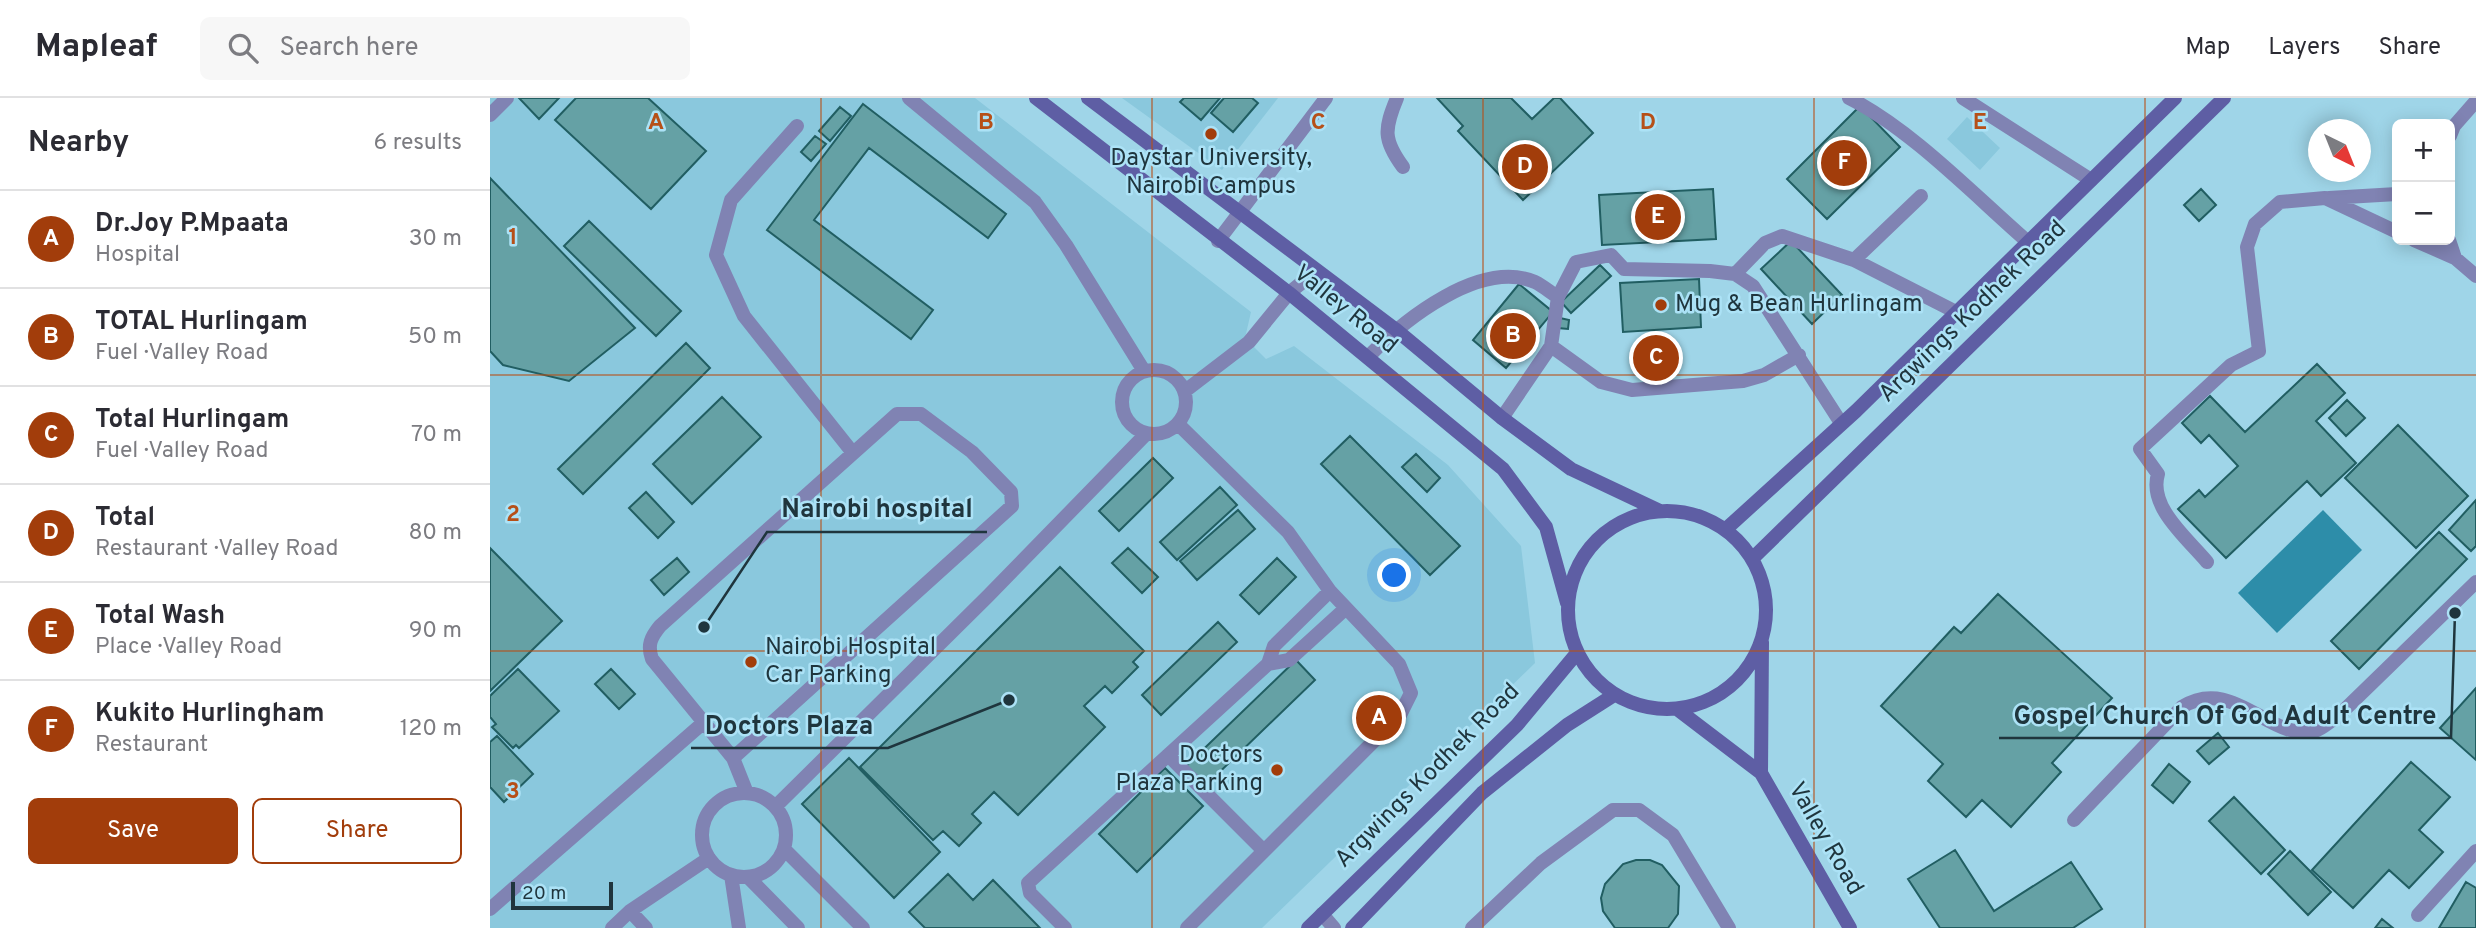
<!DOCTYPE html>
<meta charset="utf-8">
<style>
:root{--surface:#fff;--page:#f7f7f7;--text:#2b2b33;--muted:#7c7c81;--line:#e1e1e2;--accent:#a23d0b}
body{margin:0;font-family:Overpass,sans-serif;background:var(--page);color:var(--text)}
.controls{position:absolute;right:21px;top:21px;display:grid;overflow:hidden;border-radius:10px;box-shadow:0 4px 18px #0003}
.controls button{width:63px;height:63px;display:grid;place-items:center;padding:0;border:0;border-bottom:2px solid var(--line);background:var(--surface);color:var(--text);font:35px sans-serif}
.compass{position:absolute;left:1818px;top:21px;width:63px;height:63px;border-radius:50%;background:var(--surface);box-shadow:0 4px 18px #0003;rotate:137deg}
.scale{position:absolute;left:21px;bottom:18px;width:102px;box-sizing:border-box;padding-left:7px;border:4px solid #1f353d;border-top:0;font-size:19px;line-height:24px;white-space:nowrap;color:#1f353d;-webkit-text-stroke:5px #ace2f6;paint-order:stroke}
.you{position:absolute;left:905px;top:478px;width:24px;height:24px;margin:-18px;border:5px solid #fff;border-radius:50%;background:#1a73e8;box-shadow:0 0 0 10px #1a73e833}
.badge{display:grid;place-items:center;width:46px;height:46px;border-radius:50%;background:var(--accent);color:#fff;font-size:23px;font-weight:700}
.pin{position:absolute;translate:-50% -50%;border:4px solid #fff;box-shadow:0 2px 7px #0006}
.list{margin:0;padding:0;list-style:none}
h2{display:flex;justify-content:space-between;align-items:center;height:91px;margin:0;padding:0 28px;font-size:30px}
h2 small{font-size:23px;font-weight:400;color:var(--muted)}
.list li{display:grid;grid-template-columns:46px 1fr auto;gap:21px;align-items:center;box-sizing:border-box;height:98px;padding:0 28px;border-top:2px solid var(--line)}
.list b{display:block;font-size:26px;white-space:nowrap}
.list p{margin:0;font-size:23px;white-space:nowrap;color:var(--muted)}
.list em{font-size:23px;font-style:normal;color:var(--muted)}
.actions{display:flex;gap:14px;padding:21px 28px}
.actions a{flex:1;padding:16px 0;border:2px solid var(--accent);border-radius:10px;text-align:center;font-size:24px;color:var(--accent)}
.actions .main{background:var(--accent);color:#fff}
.icon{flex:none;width:38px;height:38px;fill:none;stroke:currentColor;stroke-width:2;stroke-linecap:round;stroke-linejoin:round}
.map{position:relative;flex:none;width:1986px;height:830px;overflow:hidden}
header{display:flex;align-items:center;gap:42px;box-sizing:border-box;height:98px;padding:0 35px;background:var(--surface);border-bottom:2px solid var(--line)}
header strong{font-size:33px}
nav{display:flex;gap:38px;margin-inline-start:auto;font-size:24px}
.search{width:490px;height:63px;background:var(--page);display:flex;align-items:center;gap:18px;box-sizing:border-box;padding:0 24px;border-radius:10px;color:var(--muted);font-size:26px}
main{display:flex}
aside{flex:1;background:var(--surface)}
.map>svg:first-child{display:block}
</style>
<header>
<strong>Mapleaf</strong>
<div class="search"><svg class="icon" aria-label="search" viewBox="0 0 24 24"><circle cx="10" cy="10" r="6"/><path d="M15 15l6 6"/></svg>Search here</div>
<nav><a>Map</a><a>Layers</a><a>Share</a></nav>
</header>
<main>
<aside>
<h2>Nearby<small>6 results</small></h2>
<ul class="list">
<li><span class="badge">A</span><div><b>Dr.Joy P.Mpaata</b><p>Hospital</p></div><em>30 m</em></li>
<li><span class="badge">B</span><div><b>TOTAL Hurlingam</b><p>Fuel · Valley Road</p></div><em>50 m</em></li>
<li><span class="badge">C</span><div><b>Total Hurlingam</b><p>Fuel · Valley Road</p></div><em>70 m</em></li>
<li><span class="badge">D</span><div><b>Total</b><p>Restaurant · Valley Road</p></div><em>80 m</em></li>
<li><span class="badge">E</span><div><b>Total Wash</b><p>Place · Valley Road</p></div><em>90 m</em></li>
<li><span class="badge">F</span><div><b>Kukito Hurlingham</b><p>Restaurant</p></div><em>120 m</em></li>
</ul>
<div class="actions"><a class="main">Save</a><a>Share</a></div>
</aside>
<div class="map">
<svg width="1986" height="830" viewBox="0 0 1986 830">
<rect width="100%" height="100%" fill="#9fd5e8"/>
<path fill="#8ac8dd" d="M0,0H485L761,214L755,240L776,261L804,248L958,367L1031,448L1045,565L772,830H0Z
M632,0H788L732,72Z
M1477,19L1510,50L1490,72L1457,41Z"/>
<path fill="#2d8da9" d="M1833,412L1872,452L1787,535L1748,495Z"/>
<path fill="#65a1a5" stroke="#215e62" stroke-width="2" d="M29,0H69L49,21Z
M86,0H158L216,53L161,111L65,22Z
M694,0H730L711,22L690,4Z
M734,0H762L768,5L743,34L721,15Z
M947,0H1021L1042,21L1064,0H1070L1103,35L1033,102L968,33L973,28Z
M373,6L516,116L498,140L379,50L324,122L443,212L421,241L277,132Z
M1370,8L1410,49L1337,121L1297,81Z
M350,9L361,18L340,43L329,33Z
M325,38L336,46L321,63L311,54Z
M0,80L145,230L79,283L13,267L0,253Z
M1223,91L1226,141L1112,147L1109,97Z
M1711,91L1726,107L1709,123L1694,107Z
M99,123L191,213L166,238L74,148Z
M1301,143L1352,197L1322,226L1271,171Z
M1110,167L1121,178L1081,215L1071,204Z
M1209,181L1211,229L1133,234L1130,185Z
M1029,186L1063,214L1016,270L983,242Z
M1070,220L1079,222L1078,231L1068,230Z
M196,245L220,270L93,396L68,371Z
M1827,266L1855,295L1826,323L1866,365L1831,398L1817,383L1736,460L1688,411L1709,392L1715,399L1748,368L1719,337L1711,345L1692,325L1720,298L1755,334Z
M232,299L271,339L202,406L163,366Z
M1857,302L1875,320L1856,338L1839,320Z
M1908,327L1978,398L1926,450L1855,380Z
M860,338L970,448L940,477L831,366Z
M926,356L950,380L937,394L912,369Z
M663,360L683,380L629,433L609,413Z
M730,389L747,407L687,462L670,444Z
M156,394L184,424L168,440L139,410Z
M1986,402V448L1981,453L1959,432Z
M748,412L765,431L707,482L690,463Z
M1949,434L1977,461L1869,571L1841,543Z
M0,450L72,523L0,593Z
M638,450L668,479L652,495L622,465Z
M187,460L199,474L174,497L161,482Z
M787,460L806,479L769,516L750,497Z
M570,469L654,553L643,564L648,569L622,595L615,588L594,608L615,629L528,717L504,694L482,716L491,725L469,748L453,733L443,742L370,669Z
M1508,496L1622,600L1562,665L1571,674L1521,729L1492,702L1476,719L1438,683L1453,666L1391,608L1464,529L1471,535Z
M728,524L747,544L671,617L652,597Z
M806,562L825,582L714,689L695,669Z
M28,571L69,613L29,650L26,647L23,650L2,629L6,626L0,619V598Z
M121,571L145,596L129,611L105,586Z
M1986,590V662L1950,630Z
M1728,635L1739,649L1719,666L1707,653Z
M7,638L43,676L14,704L0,689V644Z
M359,660L450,754L404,800L312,706Z
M1921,664L1960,699L1929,732L1953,754L1919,790L1899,772L1863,810L1822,772Z
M1679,666L1700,684L1683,705L1662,687Z
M675,670L713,708L647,774L609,736Z
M1744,699L1795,752L1771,776L1719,723Z
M1465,752L1504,813L1581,764L1612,811L1583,830H1450L1418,781Z
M1800,753L1841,794L1818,817L1778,776Z
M1146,762H1160L1172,767L1189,788L1188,816L1178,830H1125L1113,813L1111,800L1115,786L1133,766Z
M458,776L483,802L503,782L550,830H435L419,814Z
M1976,784L1986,790V830H1949Z
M1892,821L1903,830H1885Z"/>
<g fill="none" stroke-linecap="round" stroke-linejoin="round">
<path stroke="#8083b3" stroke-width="14" d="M419,0L545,104L576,147L654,273
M907,0C894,31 893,42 913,69
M1359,0C1421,31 1485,98 1538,144
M1473,0L1601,82
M0,17L17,0
M307,28L241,102L226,157L254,218L363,355
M1960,38L1964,28L1986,3
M1839,100L1907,96
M1924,142L1965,160
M1959,142L1965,160L1986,178
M728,143L836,0
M1364,162L1431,98
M1245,176L1275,145L1292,138L1364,162L1466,214
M1061,248L1111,284L1142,292L1253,283L1274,277L1309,257
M879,258C914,222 990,161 1045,184C1053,188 1060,194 1068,199
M632 304a32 32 0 1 1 64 0a32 32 0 1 1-64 0Z
M695,293L759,244L799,195L825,174
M1012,320L1061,248L1068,199L1086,164L1121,157L1134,171L1220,173L1245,176L1263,188L1351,325
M688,326L798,434L840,493L909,566L921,595L910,617L697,830
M1717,464C1697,440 1658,409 1668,376L1650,351L1741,267L1769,253L1757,149L1765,126L1790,104L1835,100L1907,134
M778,566L799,562L855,511
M678,657L774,753
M243,660L522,408L521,394L482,354L431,316H407L170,528C161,539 157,547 162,561L243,660L257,695
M212 737a42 42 0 1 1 84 0a42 42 0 1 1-84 0Z
M286,708L498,498L656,336
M1584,722L1692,609C1744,576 1782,647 1827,632C1833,630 1840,623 1846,620L1986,484
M294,751L373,830
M241,777L249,830
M258,779L308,830
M0,811L213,625
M140,813L156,830
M832,816L844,830
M1928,817L1986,753
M122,830L140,813L219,760
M575,830L540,795L538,785L778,566L784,548L840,493
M982,830L1051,765L1123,712H1149L1183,737L1239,830"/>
<path stroke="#5e5ea4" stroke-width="14" d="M546,0L799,195L1013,371L1056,429L1077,505
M598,0L905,231L1012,320L1081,371L1168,412
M1078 512a99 99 0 1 1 198 0a99 99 0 1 1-198 0Z
M1236,431L1366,313L1685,0
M1263,460L1734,0
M1187,611L1271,675L1360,830
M1271,675L1272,544
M818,830L1027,627L1087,555
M862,830L992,695L1077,627L1124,597"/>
</g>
<path fill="none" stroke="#b65018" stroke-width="2" stroke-opacity="0.55" d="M331,0V830M662,0V830M993,0V830M1324,0V830M1655,0V830M0,277H1986M0,553H1986"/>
<g fill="#a23d0b" stroke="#ace2f6" stroke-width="2.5">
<circle cx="721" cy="36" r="7"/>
<circle cx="1171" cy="207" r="7"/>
<circle cx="261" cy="564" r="7"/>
<circle cx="787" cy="672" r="7"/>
</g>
<g text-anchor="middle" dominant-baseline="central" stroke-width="5" stroke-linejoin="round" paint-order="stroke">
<g font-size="24" fill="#1f353d" stroke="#ace2f6" text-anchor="start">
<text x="721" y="61" text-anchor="middle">Daystar University,<tspan x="721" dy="28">Nairobi Campus</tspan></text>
<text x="1185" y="207">Mug &amp; Bean Hurlingam</text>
<text x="275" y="550">Nairobi Hospital<tspan x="275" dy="28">Car Parking</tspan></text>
<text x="773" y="658" text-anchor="end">Doctors<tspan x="773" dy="28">Plaza Parking</tspan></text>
</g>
<g font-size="24" fill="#1f353d" stroke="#ace2f6">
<text transform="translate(855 212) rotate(39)">Valley Road</text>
<text transform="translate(1483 214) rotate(-44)">Argwings Kodhek Road</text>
<text transform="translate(938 678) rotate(-45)">Argwings Kodhek Road</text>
<text transform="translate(1335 741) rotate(60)">Valley Road</text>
</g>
</g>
<g font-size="23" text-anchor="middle" font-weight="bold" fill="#b65018" stroke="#ace2f6" stroke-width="5" stroke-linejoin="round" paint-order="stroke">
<text x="166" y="31">A</text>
<text x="496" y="31">B</text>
<text x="828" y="31">C</text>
<text x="1158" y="31">D</text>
<text x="1490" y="31">E</text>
<text x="23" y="146">1</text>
<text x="23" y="423">2</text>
<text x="23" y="700">3</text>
</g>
<path fill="none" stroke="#1f353d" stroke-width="2.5" d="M214 529L277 434H497M1965 515L1961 640H1509M519 602L398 650H201"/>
<g fill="#1f353d" stroke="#ace2f6" stroke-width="2.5">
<circle cx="214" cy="529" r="7"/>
<circle cx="1965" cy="515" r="7"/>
<circle cx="519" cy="602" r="7"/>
</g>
<g font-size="26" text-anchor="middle" font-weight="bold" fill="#1f353d" stroke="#ace2f6" stroke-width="5" stroke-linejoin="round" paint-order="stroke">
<text x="387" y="419">Nairobi hospital</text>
<text x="1735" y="626">Gospel Church Of God Adult Centre</text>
<text x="299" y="636">Doctors Plaza</text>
</g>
</svg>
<div class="controls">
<button>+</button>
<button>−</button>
</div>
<svg class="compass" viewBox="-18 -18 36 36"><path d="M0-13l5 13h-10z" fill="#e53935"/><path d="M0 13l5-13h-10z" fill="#7c7c81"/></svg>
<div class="scale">20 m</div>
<div class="you"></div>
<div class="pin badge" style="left:889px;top:620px">A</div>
<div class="pin badge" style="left:1023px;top:238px">B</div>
<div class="pin badge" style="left:1166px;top:260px">C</div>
<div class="pin badge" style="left:1035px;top:69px">D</div>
<div class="pin badge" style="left:1168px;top:119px">E</div>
<div class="pin badge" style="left:1354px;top:65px">F</div>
</div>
</main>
